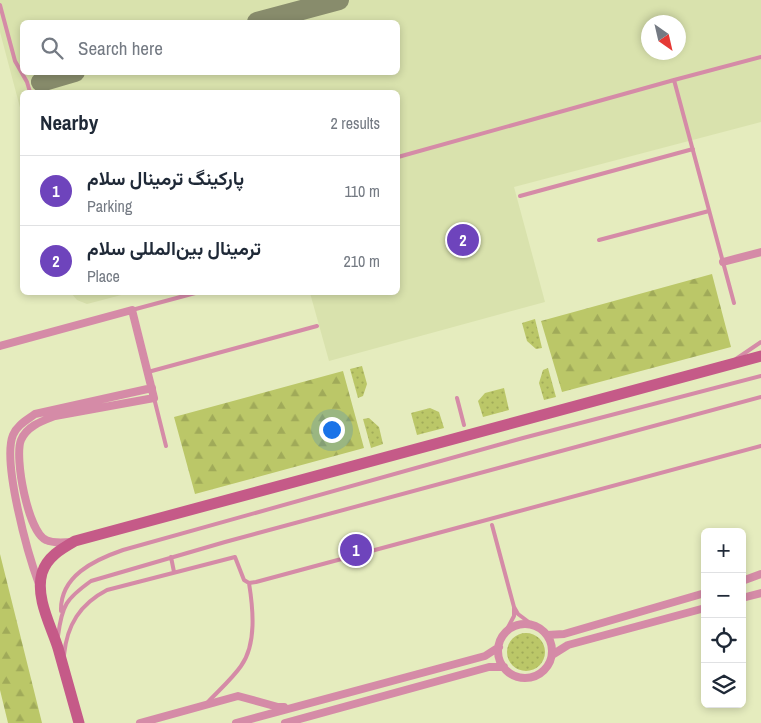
<!DOCTYPE html>
<meta charset="utf-8">
<style>
:root{--surface:#fff;--page:#f2f2f3;--text:#1f2937;--muted:#747a83;--line:#e0e1e3;--accent:#6e44bc}
body{margin:0;font-family:"Archivo Narrow",Vazirmatn,sans-serif;background:var(--page);color:var(--text)}
.controls{position:absolute;right:15px;bottom:15px;display:grid;overflow:hidden;border-radius:8px;box-shadow:0 2px 8px #0003}
.controls button{width:45px;height:45px;display:grid;place-items:center;padding:0;border:0;border-bottom:1px solid var(--line);background:var(--surface);color:var(--text);font:25px sans-serif}
.compass{position:absolute;left:641px;top:15px;width:45px;height:45px;border-radius:50%;background:var(--surface);box-shadow:0 2px 8px #0003;rotate:146deg}
.you{position:absolute;left:331px;top:429px;width:18px;height:18px;margin:-12px;border:4px solid #fff;border-radius:50%;background:#1a73e8;box-shadow:0 0 0 8px #1a73e833}
.badge{display:grid;place-items:center;width:32px;height:32px;border-radius:50%;background:var(--accent);color:#fff;font-size:16px;font-weight:700}
.pin{position:absolute;translate:-50% -50%;border:2px solid #fff;box-shadow:0 1px 5px #0006}
.list{margin:0;padding:0;list-style:none}
h2{display:flex;justify-content:space-between;align-items:center;height:65px;margin:0;padding:0 20px;font-size:21px}
h2 small{font-size:16px;font-weight:400;color:var(--muted)}
.list li{display:grid;grid-template-columns:32px 1fr auto;gap:15px;align-items:center;box-sizing:border-box;height:70px;padding:0 20px;border-top:1px solid var(--line)}
.list b{display:block;font-size:19px;white-space:nowrap}
.list p{margin:0;font-size:16px;white-space:nowrap;color:var(--muted)}
.list em{font-size:16px;font-style:normal;color:var(--muted)}
.icon{flex:none;width:28px;height:28px;fill:none;stroke:currentColor;stroke-width:2;stroke-linecap:round;stroke-linejoin:round}
.map{position:relative;flex:none;width:761px;height:723px;overflow:hidden}
.search{position:absolute;background:var(--surface);box-shadow:0 2px 8px #0003;left:20px;top:20px;width:380px;height:55px;display:flex;align-items:center;gap:12px;box-sizing:border-box;padding:0 18px;border-radius:8px;color:var(--muted);font-size:19px}
.panel{position:absolute;background:var(--surface);box-shadow:0 2px 8px #0003;left:20px;top:90px;width:380px;height:205px;border-radius:8px}
.map>svg:first-child{display:block}
</style>
<div class="map">
<svg width="761" height="723" viewBox="0 0 761 723">
<defs>
<pattern id="forest-firs" width="22" height="20" patternUnits="userSpaceOnUse" patternTransform="scale(1.25)"><rect width="22" height="20" fill="#bbc768"/><path d="M5 1l3.5 6h-7zM16 11l3.5 6h-7z" fill="#a0aa59"/></pattern>
<pattern id="park-dots" width="8" height="8" patternUnits="userSpaceOnUse" patternTransform="scale(1.25)"><rect width="8" height="8" fill="#bbc768"/><path d="M2 2h.1M6 6h.1" fill="none" stroke="#a0aa59" stroke-width="1.8" stroke-linecap="round"/></pattern>
</defs>
<rect width="100%" height="100%" fill="#e5ecbe"/>
<path fill="#d9e2ad" fill-rule="evenodd" d="M0,0H761V122L514,187L545,302L329,361L310,293L398,292V92H22V115L0,32ZM22,22H398V72H22ZM648,22H678V52H648Z
M71,293V292L129,293L87,304L77,300Z"/>
<path fill="url(#forest-firs)" d="M712,274L731,347L562,392L541,321Z
M343,371L364,448L195,494L174,417Z
M0,554L42,723H8L0,690Z"/>
<path fill="url(#park-dots)" d="M535,319L542,348L536,349L527,341L522,323Z
M362,366L367,384L363,396L358,398L350,369Z
M548,368L556,397L544,400L539,383L543,370Z
M504,388L509,410L483,417L478,401L485,393Z
M430,408L439,412L444,428L417,435L411,413Z
M369,418L379,427L383,444L371,448L363,419Z
M507 652a19 19 0 1 1 38 0a19 19 0 1 1-38 0Z"/>
<g fill="none" stroke-linecap="round" stroke-linejoin="round">
<path stroke="#888c6c" stroke-width="20" d="M257,22L339,0
M41,82L75,72"/>
<path stroke="#d58ba7" stroke-width="4" d="M0,5L15,61L27,82L30,92
M398,157L674,80
M520,196L693,149
M599,240L709,211
M734,303L674,80L761,57
M132,310L199,292
M736,359L761,342
M148,372L317,326
M154,398L166,446
M457,398L464,425
M492,525L514,607V616L505,633
M171,557L174,572
M514,607L518,614L534,626
M61,611C60,576 94,560 123,550L523,438L761,376
M58,636C62,605 66,599 91,581L225,542L761,397
M64,655C67,625 80,604 107,590L235,557L244,580L249,583L256,582L761,446
M207,703C218,691 232,679 241,666C257,644 253,608 249,583"/>
<path stroke="#d58ba7" stroke-width="8" d="M723,262L761,252
M0,346L132,310L154,398L55,416C42,421 27,426 21,440C14,457 28,532 46,540C54,544 64,542 73,542
M742,581L761,574
M39,584C28,555 2,462 13,435C17,425 27,420 35,414L152,388
M742,598L761,593
M498 651a27 27 0 1 1 54 0a27 27 0 1 1-54 0Z
M547,635L564,634L705,593
M552,655L568,645L705,608
M140,723L238,696L278,707H284
M236,723L485,656L499,647
M285,723L489,667H504"/>
<path stroke="#c55a88" stroke-width="11" d="M79,723C72,698 65,673 58,648C51,626 35,597 42,573C47,557 61,549 75,541L761,356"/>
</g>
</svg>
<div class="controls">
<button>+</button>
<button>−</button>
<button><svg class="icon" aria-label="locate" viewBox="0 0 24 24"><circle cx="12" cy="12" r="6"/><path d="M12 2v4M12 18v4M2 12h4M18 12h4"/></svg></button>
<button><svg class="icon" aria-label="layers" viewBox="0 0 24 24"><path d="M12 4l9 5-9 5-9-5zM3 14l9 5 9-5"/></svg></button>
</div>
<svg class="compass" viewBox="-18 -18 36 36"><path d="M0-13l5 13h-10z" fill="#e53935"/><path d="M0 13l5-13h-10z" fill="#747a83"/></svg>
<div class="you"></div>
<div class="pin badge" style="left:356px;top:550px">1</div>
<div class="pin badge" style="left:463px;top:240px">2</div>
<div class="search"><svg class="icon" aria-label="search" viewBox="0 0 24 24"><circle cx="10" cy="10" r="6"/><path d="M15 15l6 6"/></svg>Search here</div>
<section class="panel">
<h2>Nearby<small>2 results</small></h2>
<ul class="list">
<li><span class="badge">1</span><div><b>پارکینگ ترمینال سلام</b><p>Parking</p></div><em>110 m</em></li>
<li><span class="badge">2</span><div><b>ترمینال بین‌المللی سلام</b><p>Place</p></div><em>210 m</em></li>
</ul>
</section>
</div>
